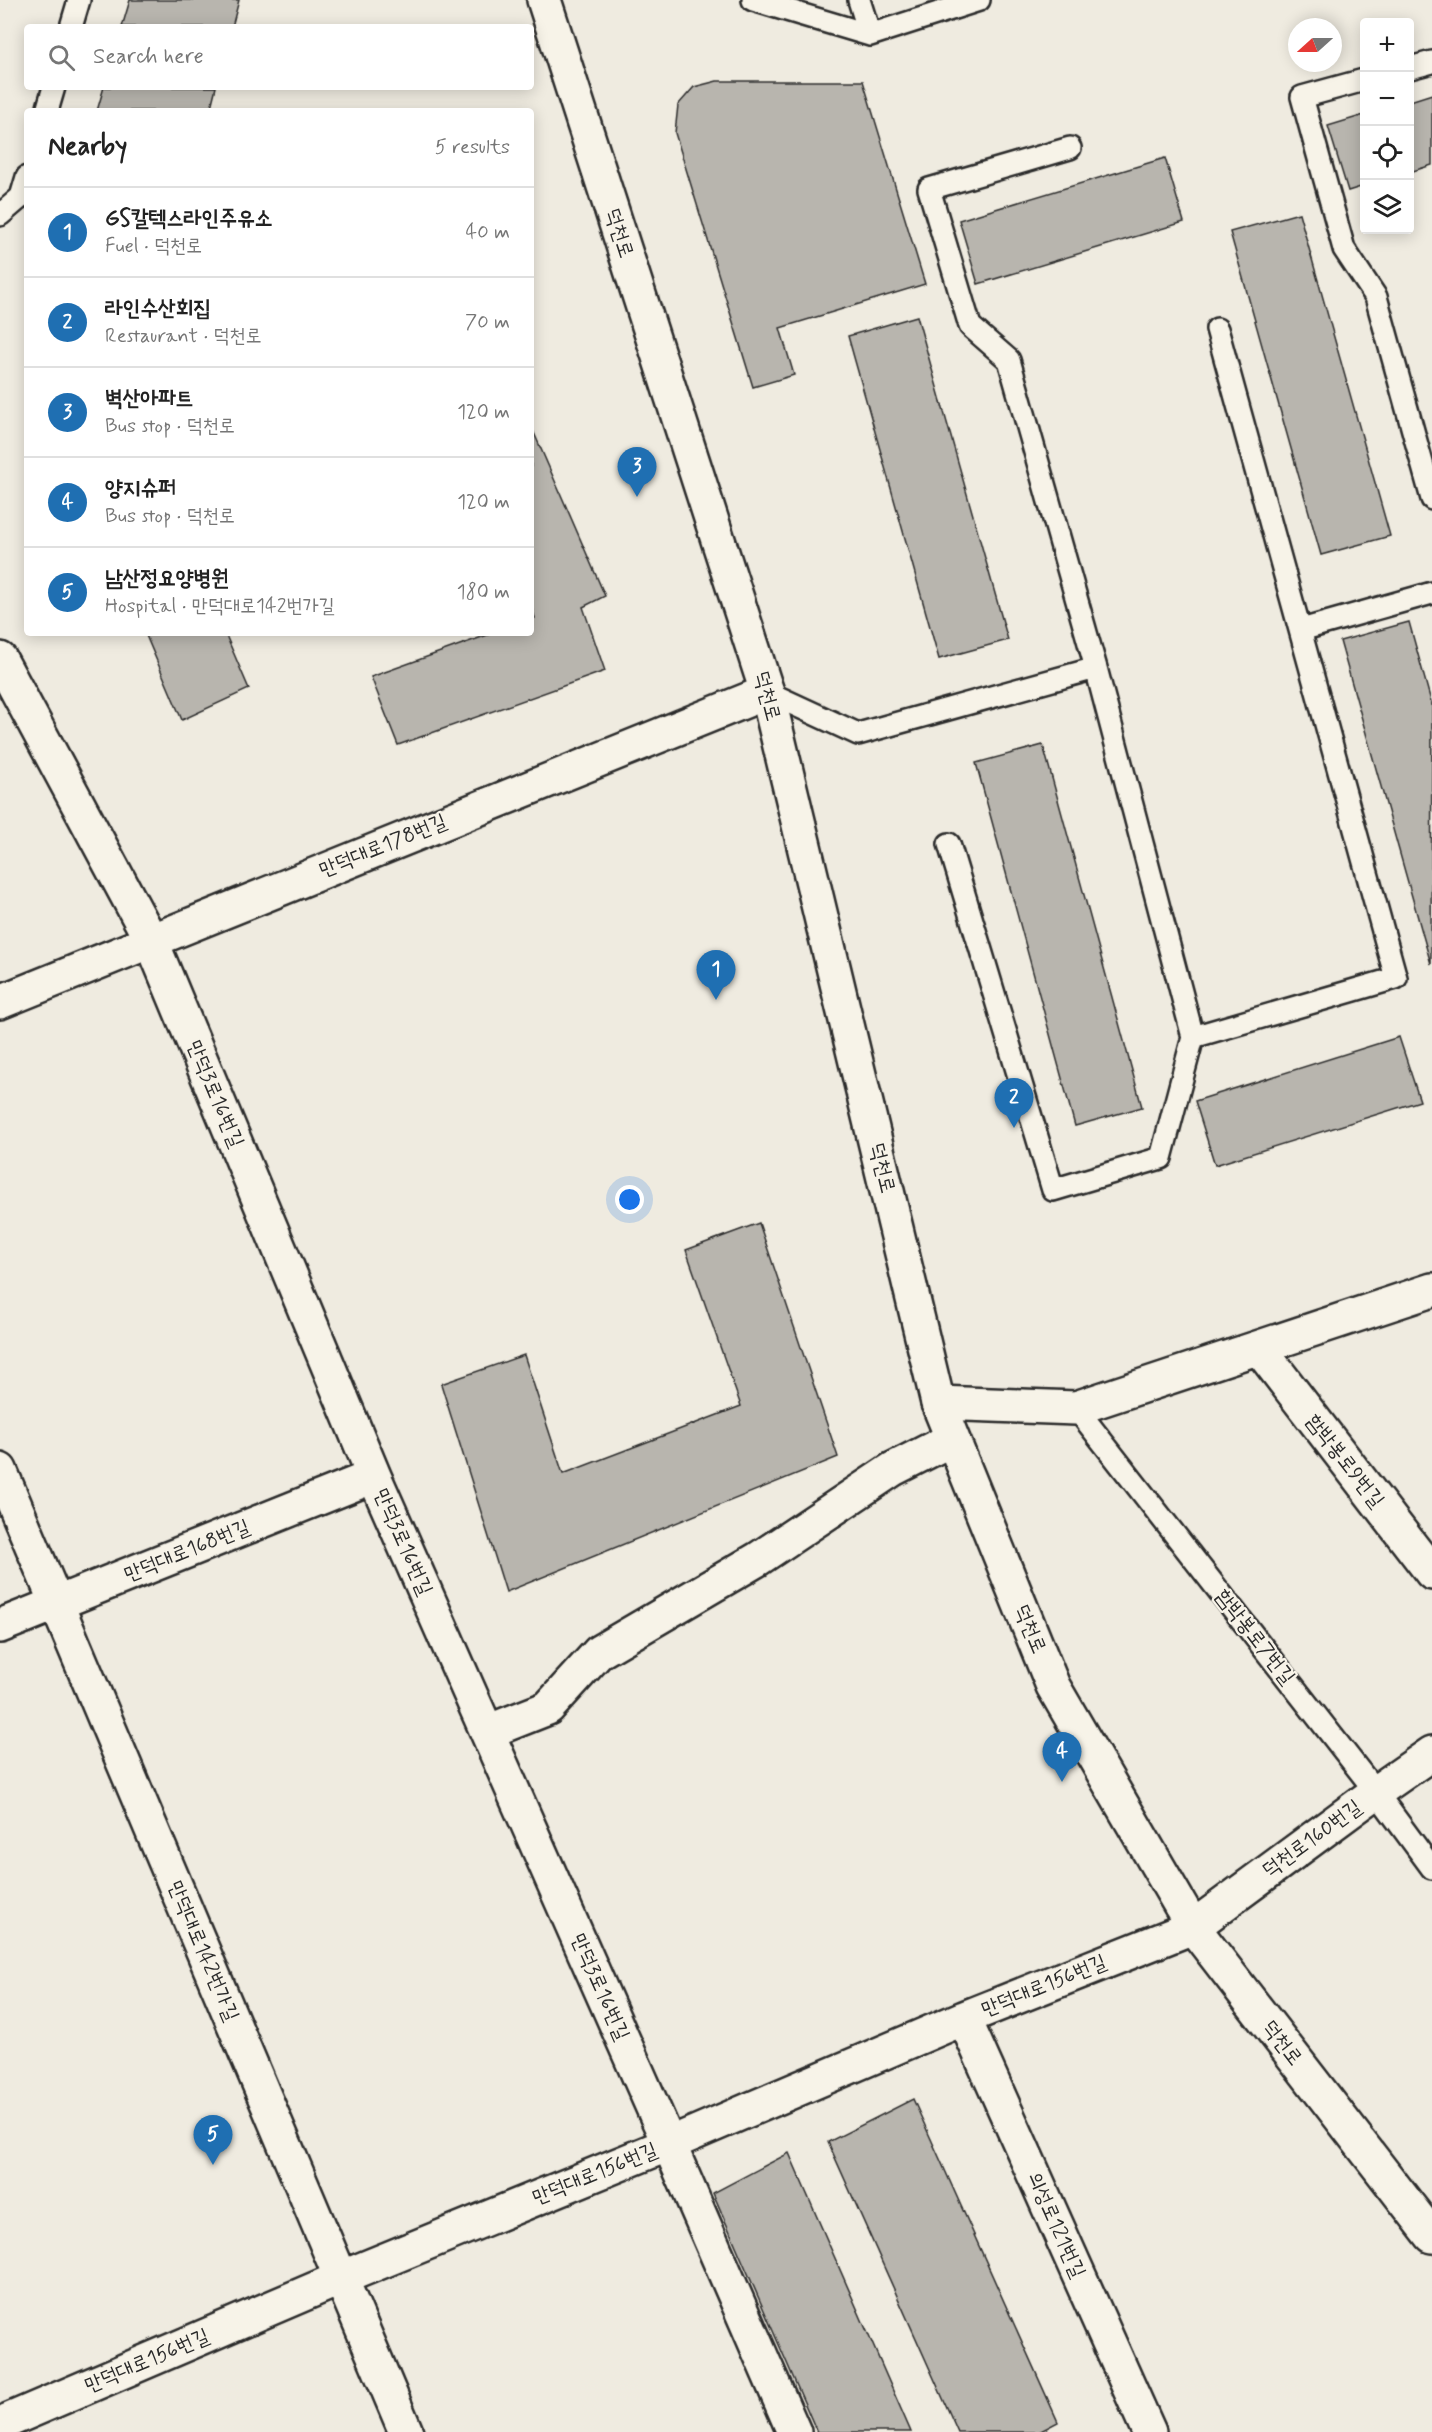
<!DOCTYPE html>
<meta charset="utf-8">
<style>
:root{--surface:#fff;--page:#f2f2f2;--text:#222;--muted:#767676;--line:#e0e0e0;--accent:#1f6fb2}
body{margin:0;font-family:Mynerve,"Poor Story",sans-serif;background:var(--page);color:var(--text)}
.controls{position:absolute;right:18px;top:18px;display:grid;overflow:hidden;border-radius:6px;box-shadow:0 3px 15px #0003}
.controls button{width:54px;height:54px;display:grid;place-items:center;padding:0;border:0;border-bottom:2px solid var(--line);background:var(--surface);color:var(--text);font:30px sans-serif}
.compass{position:absolute;left:1288px;top:18px;width:54px;height:54px;border-radius:50%;background:var(--surface);box-shadow:0 3px 15px #0003;rotate:249deg}
.you{position:absolute;left:630px;top:1200px;width:21px;height:21px;margin:-15px;border:4px solid #fff;border-radius:50%;background:#1a73e8;box-shadow:0 0 0 9px #1a73e833}
.badge{display:grid;place-items:center;width:39px;height:39px;border-radius:50%;background:var(--accent);color:#fff;font-size:20px;font-weight:700}
.pin{position:absolute;translate:-50% -50px;filter:drop-shadow(0 2px 3px #0008)}
.pin::after{content:'';position:absolute;top:32px;width:21px;height:18px;background:inherit;clip-path:polygon(0 0,100% 0,50% 100%)}
.list{margin:0;padding:0;list-style:none}
h2{display:flex;justify-content:space-between;align-items:center;height:78px;margin:0;padding:0 24px;font-size:26px}
h2 small{font-size:20px;font-weight:400;color:var(--muted)}
.list li{display:grid;grid-template-columns:39px 1fr auto;gap:18px;align-items:center;box-sizing:border-box;height:90px;padding:0 24px;border-top:2px solid var(--line)}
.list b{display:block;font-size:22px;white-space:nowrap}
.list p{margin:0;font-size:20px;white-space:nowrap;color:var(--muted)}
.list em{font-size:20px;font-style:normal;color:var(--muted)}
.icon{flex:none;width:33px;height:33px;fill:none;stroke:currentColor;stroke-width:2;stroke-linecap:round;stroke-linejoin:round}
.map{position:relative;flex:none;width:1432px;height:2432px;overflow:hidden}
.search{position:absolute;background:var(--surface);box-shadow:0 3px 15px #0003;left:24px;top:24px;width:510px;height:66px;display:flex;align-items:center;gap:15px;box-sizing:border-box;padding:0 21px;border-radius:6px;color:var(--muted);font-size:22px}
.panel{position:absolute;background:var(--surface);box-shadow:0 3px 15px #0003;left:24px;top:108px;width:510px;height:528px;border-radius:6px}
.map>svg:first-child{display:block}
</style>
<div class="map">
<svg width="1432" height="2432" viewBox="0 0 1432 2432">
<rect width="100%" height="100%" fill="#efebe0"/>
<filter id="ink" filterUnits="userSpaceOnUse"><feTurbulence type="fractalNoise" baseFrequency=".0167" numOctaves="2"/><feDisplacementMap in="SourceGraphic" scale="12" xChannelSelector="R" yChannelSelector="G"/><feConvolveMatrix kernelMatrix="1 2 1 2 8 2 1 2 1" color-interpolation-filters="sRGB"/></filter>
<g filter="url(#ink)">
<path fill="#b8b5ae" stroke="#2b2b2b" stroke-width="1.5" d="M130,0H239L232,27H122Z
M717,81H863L925,284L780,328L794,375L753,387L675,133L678,105L694,87Z
M104,87H216L210,111H97Z
M1432,94V165L1410,172V101Z
M1364,115V186L1348,191L1328,126Z
M1165,158L1184,222L978,284L959,220Z
M1299,213L1390,536L1321,555L1230,232Z
M917,316L1008,640L939,659L848,336Z
M531,426L605,596L583,607L605,671L398,745L371,677L493,633H531V619L535,618L531,606Z
M1409,622L1432,705L1431,964L1340,641Z
M145,633H225L249,689L182,720Z
M1043,745L1142,1107L1075,1126L976,763Z
M1399,1037L1420,1101L1215,1165L1195,1101Z
M759,1223L838,1457L506,1592L441,1384L524,1355L563,1474L741,1406L686,1250Z
M913,2099L1058,2422L1039,2432H958L828,2142Z
M789,2153L911,2432H817L713,2193Z"/>
<g fill="none" stroke-linecap="round" stroke-linejoin="round">
<g stroke="#2b2b2b" stroke-width="26">
<path id="lane" d="M753,0L870,35L979,0
M859,0L870,35
M71,27L79,0
M1410,68L1432,62
M1364,80L1302,97L1344,249L1376,297L1432,499
M47,111L54,87
M0,215L21,197L27,177
M1301,630L1432,593
M767,692L858,734L1096,668L1009,360L970,326L929,189L1070,148
M949,844L1053,1190L1161,1158L1193,1037L1096,668
M1193,1037L1396,978L1217,329
M1076,1408L1376,1792L1432,1868"/>
</g>
<g stroke="#2b2b2b" stroke-width="38">
<path id="street" d="M0,659L151,940L374,1476L669,2144L794,2432
M0,1002L767,692
M1259,1348L1432,1573
M938,1403L1076,1408L1432,1290
M0,1470L406,2432
M0,1626L374,1476
M487,1732L548,1708L599,1652L758,1559L893,1469L952,1439
M964,2018L1149,2432
M0,2424L341,2278L669,2144L964,2018L1193,1927L1376,1792L1432,1753"/>
</g>
<g stroke="#2b2b2b" stroke-width="38">
<path id="secondary" d="M544,0L767,692L938,1403L1053,1686L1193,1927L1432,2236"/>
</g>
<g stroke="#2b2b2b" stroke-width="38">
<path id="primary" d="M0,2430L1,2432"/>
</g>
<use href="#lane" stroke="#f7f3e8" stroke-width="21"/>
<use href="#street" stroke="#f7f3e8" stroke-width="33"/>
<use href="#secondary" stroke="#f7f3e8" stroke-width="33"/>
<use href="#primary" stroke="#f7f3e8" stroke-width="33"/>
</g>
</g>
<g text-anchor="middle" dominant-baseline="central" stroke-width="4.5" stroke-linejoin="round" paint-order="stroke">
<g font-size="21" fill="#2b2b2b" stroke="#f7f3e8">
<text transform="translate(619 233) rotate(72)">덕천로</text>
<text transform="translate(767 696) rotate(75)">덕천로</text>
<text transform="translate(383 846) rotate(-22)">만덕대로178번길</text>
<text transform="translate(215 1094) rotate(67)">만덕3로16번길</text>
<text transform="translate(882 1168) rotate(76)">덕천로</text>
<text transform="translate(1345 1461) rotate(52)">함박봉로9번길</text>
<text transform="translate(403 1542) rotate(66)">만덕3로16번길</text>
<text transform="translate(187 1551) rotate(-22)">만덕대로168번길</text>
<text transform="translate(1030 1629) rotate(67)">덕천로</text>
<text transform="translate(1255 1637) rotate(52)">함박봉로7번길</text>
<text transform="translate(1312 1839) rotate(-36)">덕천로160번길</text>
<text transform="translate(203 1951) rotate(67)">만덕대로142번가길</text>
<text transform="translate(1044 1986) rotate(-22)">만덕대로156번길</text>
<text transform="translate(600 1987) rotate(66)">만덕3로16번길</text>
<text transform="translate(1282 2043) rotate(52)">덕천로</text>
<text transform="translate(595 2174) rotate(-22)">만덕대로156번길</text>
<text transform="translate(1056 2225) rotate(66)">의성로121번길</text>
<text transform="translate(147 2361) rotate(-23)">만덕대로156번길</text>
</g>
</g>
</svg>
<div class="controls">
<button>+</button>
<button>−</button>
<button><svg class="icon" aria-label="locate" viewBox="0 0 24 24"><circle cx="12" cy="12" r="6"/><path d="M12 2v4M12 18v4M2 12h4M18 12h4"/></svg></button>
<button><svg class="icon" aria-label="layers" viewBox="0 0 24 24"><path d="M12 4l9 5-9 5-9-5zM3 14l9 5 9-5"/></svg></button>
</div>
<svg class="compass" viewBox="-18 -18 36 36"><path d="M0-13l5 13h-10z" fill="#e53935"/><path d="M0 13l5-13h-10z" fill="#767676"/></svg>
<div class="you"></div>
<div class="pin badge" style="left:716px;top:1000px">1</div>
<div class="pin badge" style="left:1014px;top:1128px">2</div>
<div class="pin badge" style="left:637px;top:497px">3</div>
<div class="pin badge" style="left:1062px;top:1782px">4</div>
<div class="pin badge" style="left:213px;top:2165px">5</div>
<div class="search"><svg class="icon" aria-label="search" viewBox="0 0 24 24"><circle cx="10" cy="10" r="6"/><path d="M15 15l6 6"/></svg>Search here</div>
<section class="panel">
<h2>Nearby<small>5 results</small></h2>
<ul class="list">
<li><span class="badge">1</span><div><b>GS칼텍스라인주유소</b><p>Fuel · 덕천로</p></div><em>40 m</em></li>
<li><span class="badge">2</span><div><b>라인수산회집</b><p>Restaurant · 덕천로</p></div><em>70 m</em></li>
<li><span class="badge">3</span><div><b>벽산아파트</b><p>Bus stop · 덕천로</p></div><em>120 m</em></li>
<li><span class="badge">4</span><div><b>양지슈퍼</b><p>Bus stop · 덕천로</p></div><em>120 m</em></li>
<li><span class="badge">5</span><div><b>남산정요양병원</b><p>Hospital · 만덕대로142번가길</p></div><em>180 m</em></li>
</ul>
</section>
</div>
